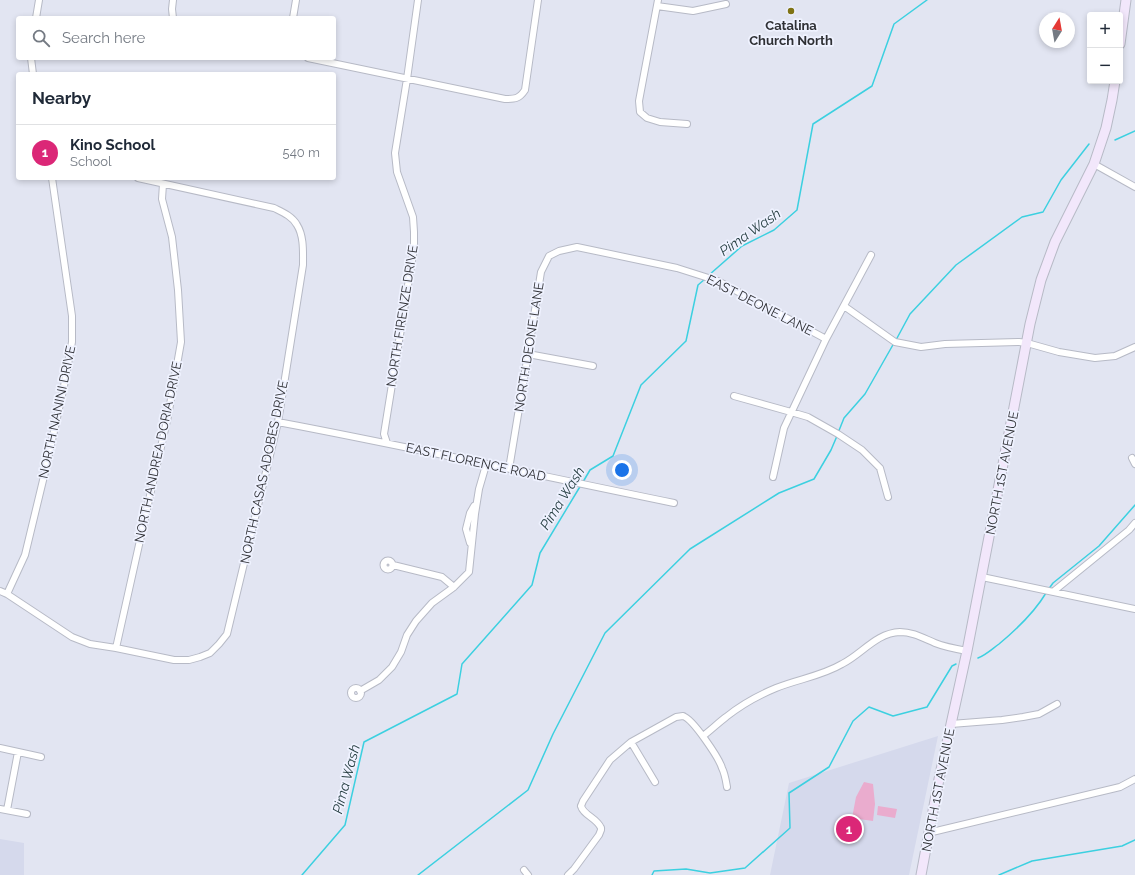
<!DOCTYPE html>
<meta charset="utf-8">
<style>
:root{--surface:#fff;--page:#f6f6f7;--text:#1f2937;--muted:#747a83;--line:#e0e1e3;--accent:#db2777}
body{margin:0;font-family:Raleway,sans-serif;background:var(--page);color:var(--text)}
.controls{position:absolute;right:12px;top:12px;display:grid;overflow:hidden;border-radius:4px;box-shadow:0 2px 6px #0003}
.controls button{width:36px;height:36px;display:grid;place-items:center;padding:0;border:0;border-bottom:1px solid var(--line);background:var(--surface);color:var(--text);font:20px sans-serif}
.compass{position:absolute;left:1039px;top:12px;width:36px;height:36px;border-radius:50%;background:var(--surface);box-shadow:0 2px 6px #0003;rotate:11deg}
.you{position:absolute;left:622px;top:470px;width:14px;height:14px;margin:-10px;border:3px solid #fff;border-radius:50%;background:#1a73e8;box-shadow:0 0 0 6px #1a73e833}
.badge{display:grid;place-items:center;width:26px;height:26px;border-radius:50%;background:var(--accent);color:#fff;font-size:13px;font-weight:700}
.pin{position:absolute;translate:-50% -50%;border:2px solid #fff;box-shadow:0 1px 4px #0006}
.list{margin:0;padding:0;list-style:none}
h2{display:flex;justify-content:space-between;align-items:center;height:52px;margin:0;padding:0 16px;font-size:17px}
h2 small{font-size:13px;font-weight:400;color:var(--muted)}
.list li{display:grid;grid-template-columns:26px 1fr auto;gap:12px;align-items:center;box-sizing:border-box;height:56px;padding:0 16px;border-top:1px solid var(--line)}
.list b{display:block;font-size:15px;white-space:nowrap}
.list p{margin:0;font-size:13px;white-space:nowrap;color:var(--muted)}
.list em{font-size:13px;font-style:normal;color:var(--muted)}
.icon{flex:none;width:22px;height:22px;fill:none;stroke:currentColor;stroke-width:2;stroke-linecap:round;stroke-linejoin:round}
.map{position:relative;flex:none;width:1135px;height:875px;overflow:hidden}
.search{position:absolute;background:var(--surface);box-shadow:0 2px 6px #0003;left:16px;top:16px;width:320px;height:44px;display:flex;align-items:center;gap:10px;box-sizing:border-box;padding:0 14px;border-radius:4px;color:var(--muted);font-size:15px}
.panel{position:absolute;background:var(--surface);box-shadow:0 2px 6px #0003;left:16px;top:72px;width:320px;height:108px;border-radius:4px}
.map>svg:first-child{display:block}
</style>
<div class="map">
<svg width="1135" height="875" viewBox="0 0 1135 875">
<rect width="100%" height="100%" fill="#e2e5f2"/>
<path fill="#d5d9ec" d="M938,736L909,875H770L789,783Z
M0,839L24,843V875H0Z"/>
<path fill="#eaacce" d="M864,782L873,784L875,804L873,821L852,818L856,797Z
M878,806L897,809L895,818L877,815Z"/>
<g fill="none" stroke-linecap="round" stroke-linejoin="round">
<path stroke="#3cd0e0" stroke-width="1.5" d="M1115,140L1135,131
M709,275L742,246L774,230L797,210L813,124L872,86L894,24L927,0
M896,340L910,314L956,265L1022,217L1043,212L1061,180L1089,144
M838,433L844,418L865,394L894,343
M583,482L590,470L613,456L641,385L686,341L698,285L705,279
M1048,590L1053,583L1099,546L1135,505
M978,658C986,655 992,649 999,644C1017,629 1034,613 1046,593
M302,875L345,825L364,742L457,694L462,664L532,585L540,553L581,485
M418,875L528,790L553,734L605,633L690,549L779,493L814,479L831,450L837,436
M652,875L654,871L686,869L710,873L745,868L790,828L789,793L829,767L853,721L869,707L893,716L927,707L952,666L956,664
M999,875L1032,861L1122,846L1135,840"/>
<g stroke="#b7bac6" stroke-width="8">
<path id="street" d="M658,0L639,101L640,112L647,118L660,122L687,124
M657,6L693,11L726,4
M36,18L39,0
M173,18L172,9L173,0
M293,18L296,0
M31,58L33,74
M308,58L505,99C515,99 519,99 525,90L538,0
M1094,164L1135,187
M844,306L895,342L921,347L945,344L1019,342L1027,343L1059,352L1095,358L1115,356L1135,347
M528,354L593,366
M734,396L791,412L808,417L838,434L862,450L880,468L888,497
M278,422C410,447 542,476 674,503
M387,443L384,434L414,248V232L413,217L397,172L395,153L407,79L418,0
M1132,458L1135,464
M509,469L528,354L541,272L549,256L559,251L577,247L677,268L718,281L826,339
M773,477L784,428L826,339L871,255
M470,543L466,529L470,513L474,506
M383.5 565a4.5 4.5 0 1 1 9 0a4.5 4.5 0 1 1-9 0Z
M393,565L442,577L454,587
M982,577L1135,609
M0,591L7,594L72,637L90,644L116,648L174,660H189L200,657L210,653L219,644L227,634L278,422L303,265C303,252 304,236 297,225C292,216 282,212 274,208L138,178
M1054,591L1129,530L1135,523
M7,594L25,555L45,472L64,386L72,342V316L52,178
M116,648L151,491L168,416L181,342L178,290L172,237L162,199L163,184
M351 693a5 5 0 1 1 10 0a5 5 0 1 1-10 0Z
M360,691L379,680L392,667L401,652L407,635L416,621L432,603L454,587L469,572L475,514L479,489L486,465
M683,716C693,719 719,758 722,768C725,774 726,781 727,787
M951,724L1002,720L1023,717L1039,714L1057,704
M703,736C711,730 718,723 726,717C741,705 759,695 776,688C798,679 822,676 842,664C862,654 876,633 900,632C913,632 923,638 935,643C945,647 956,649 967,651
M631,742L655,782
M0,748L41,757
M581,806L583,801L610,760L631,742L676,717L683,716
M581,806C583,815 597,818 601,828
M0,809L27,814
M7,810L18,752
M928,833L1120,787L1135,779
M524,870L528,875
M568,875L574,869L599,835L601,830V828"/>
</g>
<g stroke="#b7bac6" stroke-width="11">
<path id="secondary" d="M1120,44L1126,0
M921,875L939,779L967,651L1030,324L1041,280L1055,242L1094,164L1106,128L1112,100L1115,81"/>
</g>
<use href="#street" stroke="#fff" stroke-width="6"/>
<use href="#secondary" stroke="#f2e7fb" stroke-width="9"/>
</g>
<circle fill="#7f7314" stroke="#eff2ff" stroke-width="1.5" cx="791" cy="11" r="4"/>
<g text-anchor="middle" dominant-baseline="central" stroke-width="3.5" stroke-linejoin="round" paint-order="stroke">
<g font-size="13" font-weight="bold" fill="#2f3035" stroke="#eff2ff">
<text x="791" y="25">Catalina<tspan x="791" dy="15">Church North</tspan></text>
</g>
<g font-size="13" fill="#2f3035" stroke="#eff2ff">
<text transform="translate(760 305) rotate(27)">EAST DEONE LANE</text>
<text transform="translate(402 316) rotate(-81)">NORTH FIRENZE DRIVE</text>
<text transform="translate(529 347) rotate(-81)">NORTH DEONE LANE</text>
<text transform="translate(57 412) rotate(-78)">NORTH NANINI DRIVE</text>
<text transform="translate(158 452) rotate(-78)">NORTH ANDREA DORIA DRIVE</text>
<text transform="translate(476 462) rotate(12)">EAST FLORENCE ROAD</text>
<text transform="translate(264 472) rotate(-78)">NORTH CASAS ADOBES DRIVE</text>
<text transform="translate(1002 473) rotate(-79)">NORTH 1ST AVENUE</text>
<text transform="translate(938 790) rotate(-79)">NORTH 1ST AVENUE</text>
</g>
<g font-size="14" font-style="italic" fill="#263e41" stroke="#eff2ff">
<text transform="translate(750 232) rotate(-35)">Pima Wash</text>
<text transform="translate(562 498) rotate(-58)">Pima Wash</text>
<text transform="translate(346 779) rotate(-75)">Pima Wash</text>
</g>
</g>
</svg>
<div class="controls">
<button>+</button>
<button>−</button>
</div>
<svg class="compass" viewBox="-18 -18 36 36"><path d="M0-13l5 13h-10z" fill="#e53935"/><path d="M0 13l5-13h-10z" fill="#747a83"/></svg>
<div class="you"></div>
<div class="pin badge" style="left:849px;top:829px">1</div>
<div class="search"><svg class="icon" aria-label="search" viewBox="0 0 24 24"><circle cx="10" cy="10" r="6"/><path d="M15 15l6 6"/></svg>Search here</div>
<section class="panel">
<h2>Nearby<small></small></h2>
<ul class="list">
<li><span class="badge">1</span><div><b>Kino School</b><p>School</p></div><em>540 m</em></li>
</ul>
</section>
</div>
